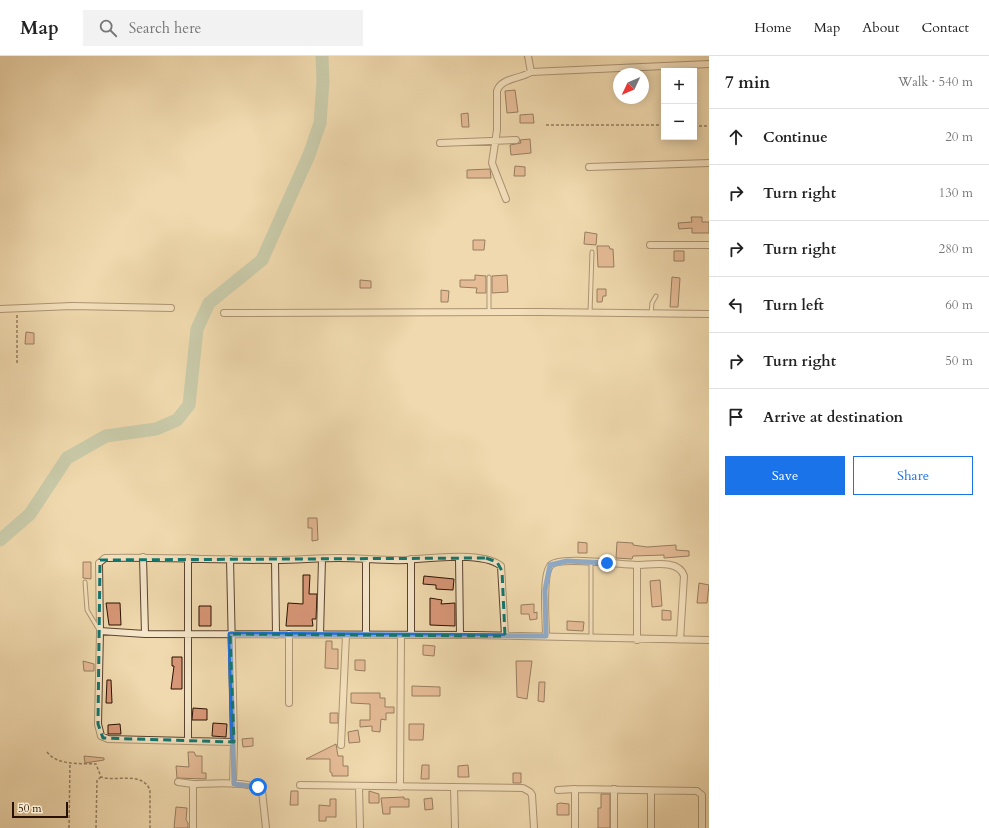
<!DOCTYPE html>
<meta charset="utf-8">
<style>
:root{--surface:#fff;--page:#f2f2f2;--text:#222;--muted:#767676;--line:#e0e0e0;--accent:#1a73e8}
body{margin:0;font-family:Cardo,serif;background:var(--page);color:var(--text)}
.controls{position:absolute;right:12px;top:12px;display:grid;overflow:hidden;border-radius:0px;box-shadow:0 2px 10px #0003}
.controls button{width:36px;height:36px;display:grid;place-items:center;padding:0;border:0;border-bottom:1px solid var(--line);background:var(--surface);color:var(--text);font:20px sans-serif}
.compass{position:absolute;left:613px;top:12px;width:36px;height:36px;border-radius:50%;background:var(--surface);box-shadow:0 2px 10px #0003;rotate:226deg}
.scale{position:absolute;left:12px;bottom:10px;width:56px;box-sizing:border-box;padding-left:4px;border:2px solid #281000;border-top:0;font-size:11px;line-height:14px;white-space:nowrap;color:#281000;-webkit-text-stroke:3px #f5e6ca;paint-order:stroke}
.stop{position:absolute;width:12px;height:12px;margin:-9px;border:3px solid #1a73e8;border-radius:50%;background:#fff}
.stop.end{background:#1a73e8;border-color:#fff;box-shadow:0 1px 4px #0008}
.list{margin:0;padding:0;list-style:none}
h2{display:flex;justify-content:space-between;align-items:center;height:52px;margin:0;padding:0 16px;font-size:17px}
h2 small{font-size:13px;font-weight:400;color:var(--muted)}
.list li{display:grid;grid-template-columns:26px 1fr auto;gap:12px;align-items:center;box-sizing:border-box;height:56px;padding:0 16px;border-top:1px solid var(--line)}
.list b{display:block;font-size:15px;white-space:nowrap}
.list em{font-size:13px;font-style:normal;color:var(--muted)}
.actions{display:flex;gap:8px;padding:12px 16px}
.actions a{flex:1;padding:9px 0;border:1px solid var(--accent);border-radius:0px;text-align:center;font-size:14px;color:var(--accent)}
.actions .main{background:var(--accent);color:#fff}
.icon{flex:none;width:22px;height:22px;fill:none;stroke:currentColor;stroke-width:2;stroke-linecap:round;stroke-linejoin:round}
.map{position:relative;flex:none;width:709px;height:772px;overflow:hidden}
header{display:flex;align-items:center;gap:24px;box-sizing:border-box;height:56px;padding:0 20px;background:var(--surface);border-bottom:1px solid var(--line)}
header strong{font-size:19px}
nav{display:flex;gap:22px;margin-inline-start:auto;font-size:14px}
.search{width:280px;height:36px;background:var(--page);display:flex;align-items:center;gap:10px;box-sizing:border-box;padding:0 14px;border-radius:0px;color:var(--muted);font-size:15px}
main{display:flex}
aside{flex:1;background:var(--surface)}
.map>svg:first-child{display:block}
</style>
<header>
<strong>Map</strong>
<div class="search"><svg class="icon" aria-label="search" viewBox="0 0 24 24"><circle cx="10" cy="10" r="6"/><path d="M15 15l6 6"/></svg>Search here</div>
<nav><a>Home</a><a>Map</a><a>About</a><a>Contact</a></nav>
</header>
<main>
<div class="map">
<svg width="709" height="772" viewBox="0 0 709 772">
<rect width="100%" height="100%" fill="#f0d9ae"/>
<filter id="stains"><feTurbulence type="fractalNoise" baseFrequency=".005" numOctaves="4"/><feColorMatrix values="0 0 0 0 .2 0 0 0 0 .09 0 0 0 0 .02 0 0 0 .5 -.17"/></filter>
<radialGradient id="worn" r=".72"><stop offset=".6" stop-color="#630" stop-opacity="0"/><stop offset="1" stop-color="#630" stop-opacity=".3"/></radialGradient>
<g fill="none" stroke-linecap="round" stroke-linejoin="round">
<path stroke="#9bbba4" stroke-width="13" d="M0,484L30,458L67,402L106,380L156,373L177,364L189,349L197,273L209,247L262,204L309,99L320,67L323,26L322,0"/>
</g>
<path fill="#d89778" stroke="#281000" d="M515,34L518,56L507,57L505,35Z
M468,57L469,71H462L461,58Z
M533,58L534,67H520V59Z
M530,83L531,97L511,99L510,89L521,87L520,84Z
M515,110L525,111V120H514Z
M490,113L491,122H467V114Z
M691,161H702V166H709V177H692V172L679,173L678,167L692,166Z
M585,176L597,178L596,189L584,188Z
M473,184H485L484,194H473Z
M597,190H609L610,193H613L614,211H598Z
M674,195H684V205H674Z
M475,219L486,220V237H476L477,232L460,231V224H475Z
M507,219L508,236L492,237V220Z
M672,221L680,222L678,251H670Z
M360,224L371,225V232H360Z
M597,233H606V240H603L602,246H597Z
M441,234L449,235L448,246H441Z
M26,276L34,277V288H25Z
M308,462H317L318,484L312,485V472H308Z
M578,486L587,487V497H578Z
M617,486L633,487V489L647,491L676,489V494L689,495V500L664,502V499L633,500L632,503L616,502Z
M83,506H91V523L83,522Z
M303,519H310L309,538H317L316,563H312L313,570H286L288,547L303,548Z
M424,520L454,523L453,534L436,533V529L423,528Z
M660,524L662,550L652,551L650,525Z
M699,527L709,529L707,547H697Z
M430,542L442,544L441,548L455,547V570L430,569Z
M106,547H120L121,569H109Z
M534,548V557L537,556V563L530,564L529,558H521V549Z
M199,550H211V570H199Z
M662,554L671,555V564H662Z
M567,565L584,566L583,575L567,574Z
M326,585H332V593H338V613L325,612Z
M423,589L435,590L434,600L423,599Z
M172,601H182V633H171L174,610H172Z
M355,604H365V615L355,614Z
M83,605L94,608V615H84Z
M516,605H532L527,643L517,641Z
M107,624H111L112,647H106Z
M539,626H545L544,646L538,645Z
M412,630L440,631V640H412Z
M351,637H380V642H385V651H394V657H386V664L381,663L380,676L372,675V670L360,671V664H370V648L351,647Z
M193,652L207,653V664H192Z
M330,657H338V667H330Z
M213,667L227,668L226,681L212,680Z
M120,668L121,678H108V669Z
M409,668H424L423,684H409Z
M358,674L360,686L349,687L348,676Z
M253,682V690L243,691L242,683Z
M336,688L338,700H343V710H348V720H332V717L330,716V703H306Z
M188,696H194L196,700H202V717H206V723L177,722L176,710L189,711Z
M84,700L104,702V704L85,707Z
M422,709H429V723H421Z
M468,709L469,721H458V710Z
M513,717H521V727H513Z
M291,735H298V749H290Z
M369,735L379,738V747H369Z
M601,738H610V772H598V752H601Z
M404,741V743H409V751H390V758H383L381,742Z
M432,742L433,753L425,754L424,743Z
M330,743H336V761H326V765H319V749L330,750Z
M560,747L569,748V759H557V748Z
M176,751L187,752L186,764L188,767V772H174Z"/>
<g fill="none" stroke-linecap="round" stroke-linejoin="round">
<g stroke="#5a422c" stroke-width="5">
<path id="lane" d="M489,221V256
M590,257L592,196
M651,258L652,247L656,240
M85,526L87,554L99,574
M591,581V507"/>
</g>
<g stroke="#5a422c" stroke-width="8">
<path id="street" d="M528,0L531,16L709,8
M440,87L516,84
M589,111L709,107
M506,143L492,107L497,74V35C501,22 520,23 531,16
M650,189H709
M0,253L72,250L171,252
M224,257L541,256L709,258
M143,501L145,578
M188,502V685L234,686L230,503
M459,502L460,579
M275,504L276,579
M637,509C652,509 679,503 684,520L680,584
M100,575L99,507L105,502C162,501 218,504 275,504C296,504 318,502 339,502C361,502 384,505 406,504C429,502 484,495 501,510L505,580
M320,578L322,503
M366,579V503
M411,579V503
M546,580C546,566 542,521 550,510C557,499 622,509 637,509V584
M289,647V578
M188,685L108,683L101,680L98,668L100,575L145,578L474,579L709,584
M341,689L346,579
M178,726L193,728
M233,728L234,686
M300,729L523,732L530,736L532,739L534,772
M359,731L360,772
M400,731L401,580
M454,732L455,772
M575,733L697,735L702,739V772
M614,733V772
M558,734L575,733V772
M651,735V772
M193,772V728C209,728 252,724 262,735L266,772"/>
</g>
<path stroke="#281000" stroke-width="1.5" stroke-dasharray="3 2" stroke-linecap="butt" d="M546,69H664
M694,70H709
M17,259V307
M47,696C58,710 80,707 96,708L101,721C116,726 142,715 150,734V772
M69,772L70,707
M96,772L97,724L101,721"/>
<use href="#lane" stroke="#f5e6ca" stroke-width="3"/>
<use href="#street" stroke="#f5e6ca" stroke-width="6"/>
</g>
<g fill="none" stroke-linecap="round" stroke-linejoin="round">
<path stroke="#1a73e8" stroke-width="5" d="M258,731L234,728L230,578L546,580L545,534L550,509L567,505L607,507"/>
</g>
<path d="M0 0H709V772H0ZM486,502L497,506L502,515L505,580L230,578L234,686L103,682L98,668L100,504Z" fill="#f0d9ae" fill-opacity=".55" fill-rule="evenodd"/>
<path fill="none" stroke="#0f766e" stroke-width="3" stroke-dasharray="8 5" stroke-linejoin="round" d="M486,502L497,506L502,515L505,580L230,578L234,686L103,682L98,668L100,504Z"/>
<rect width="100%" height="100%" filter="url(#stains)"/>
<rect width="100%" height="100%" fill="url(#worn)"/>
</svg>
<div class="controls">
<button>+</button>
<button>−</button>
</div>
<svg class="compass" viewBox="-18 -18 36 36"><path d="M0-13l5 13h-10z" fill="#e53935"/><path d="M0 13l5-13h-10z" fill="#767676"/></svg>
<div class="scale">50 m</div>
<div class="stop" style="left:258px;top:731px"></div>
<div class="stop end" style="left:607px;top:507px"></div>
</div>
<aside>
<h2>7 min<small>Walk · 540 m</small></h2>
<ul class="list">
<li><svg class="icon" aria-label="ahead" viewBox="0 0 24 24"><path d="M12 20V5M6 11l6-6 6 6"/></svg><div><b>Continue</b></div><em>20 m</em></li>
<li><svg class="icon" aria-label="right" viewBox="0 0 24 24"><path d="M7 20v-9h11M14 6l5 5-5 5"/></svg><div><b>Turn right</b></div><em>130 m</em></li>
<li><svg class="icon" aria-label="right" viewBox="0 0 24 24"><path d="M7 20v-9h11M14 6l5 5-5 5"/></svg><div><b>Turn right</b></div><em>280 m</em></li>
<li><svg class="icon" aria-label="left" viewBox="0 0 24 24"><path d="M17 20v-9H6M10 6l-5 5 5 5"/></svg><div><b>Turn left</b></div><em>60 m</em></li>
<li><svg class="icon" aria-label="right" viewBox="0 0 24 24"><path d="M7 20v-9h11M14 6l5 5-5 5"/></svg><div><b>Turn right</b></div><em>50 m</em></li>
<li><svg class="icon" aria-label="arrive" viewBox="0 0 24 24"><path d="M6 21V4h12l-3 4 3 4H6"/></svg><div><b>Arrive at destination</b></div></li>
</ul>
<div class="actions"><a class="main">Save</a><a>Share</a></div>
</aside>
</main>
